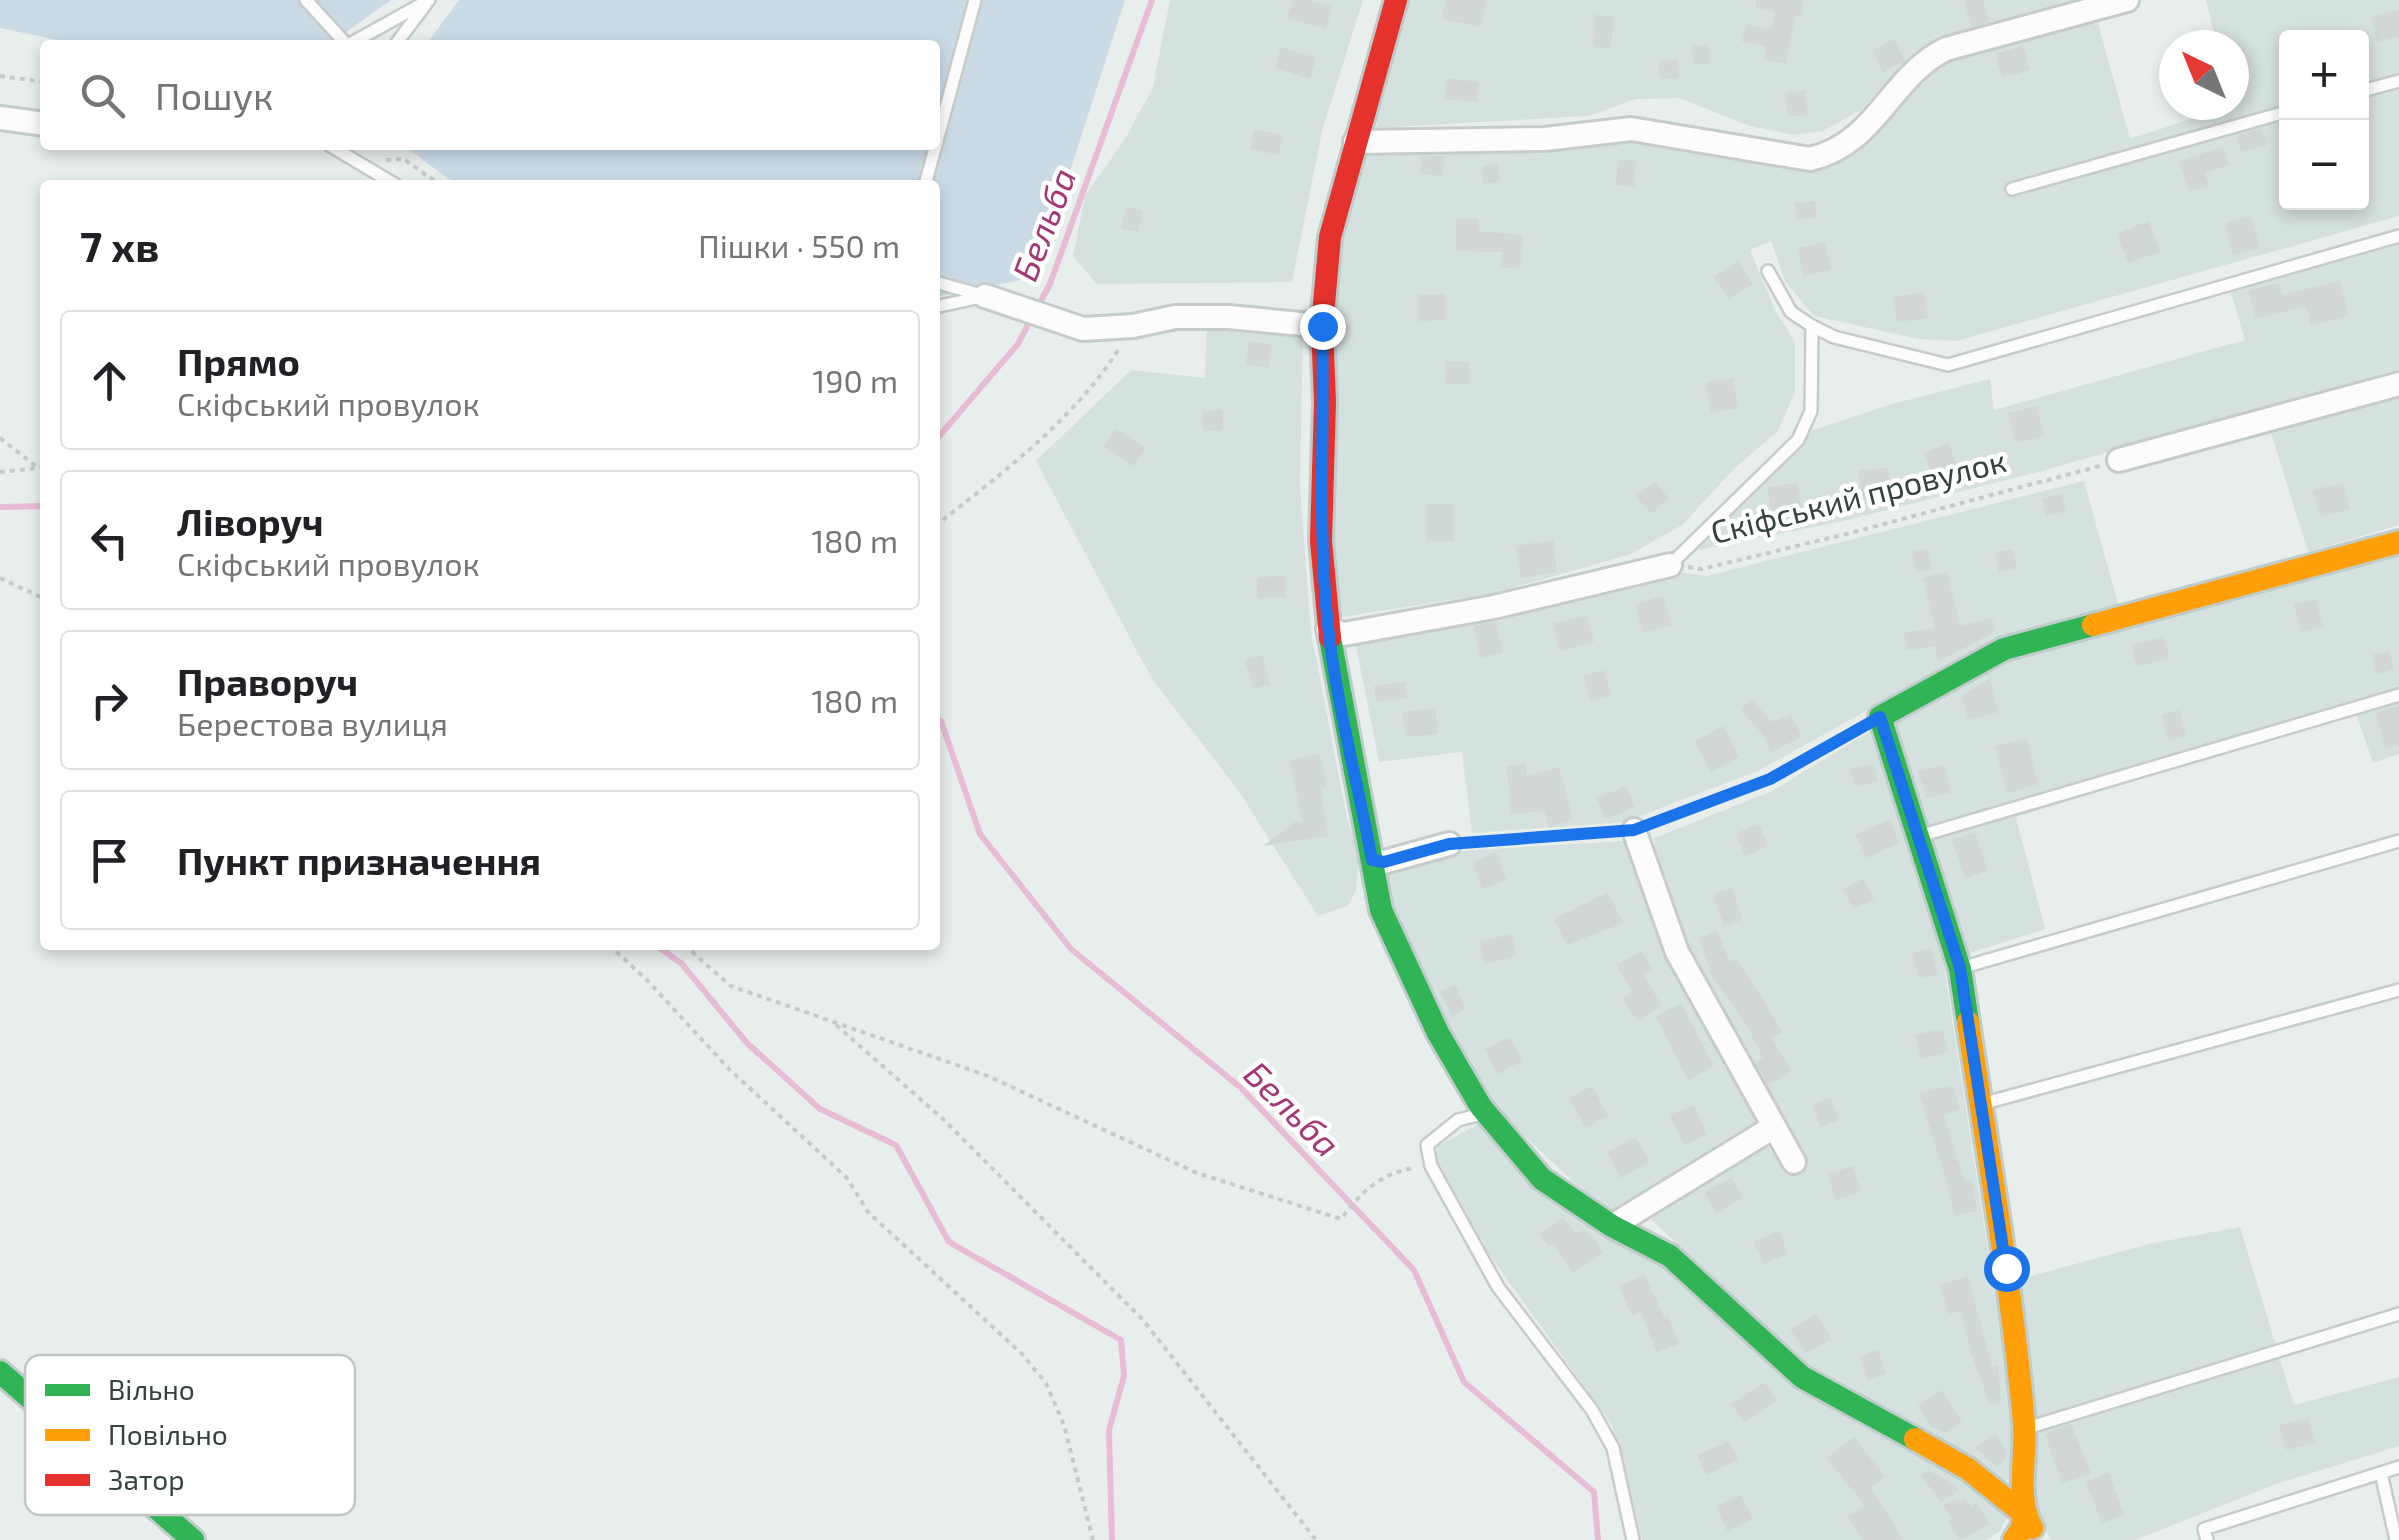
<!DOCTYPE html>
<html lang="uk">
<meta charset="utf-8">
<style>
:root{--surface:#fff;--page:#f2f2f2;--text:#202124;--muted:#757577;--line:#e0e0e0}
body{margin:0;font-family:"Exo 2",sans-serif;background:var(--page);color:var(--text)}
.controls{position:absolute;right:30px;top:30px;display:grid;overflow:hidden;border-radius:10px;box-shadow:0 5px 15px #0003}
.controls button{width:90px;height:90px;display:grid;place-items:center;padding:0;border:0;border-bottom:2px solid var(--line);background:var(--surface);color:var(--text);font:50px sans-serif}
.compass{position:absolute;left:2159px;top:30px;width:90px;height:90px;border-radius:50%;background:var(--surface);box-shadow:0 5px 15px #0003;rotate:317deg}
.stop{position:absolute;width:30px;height:30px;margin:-22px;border:8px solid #1a73e8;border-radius:50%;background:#fff}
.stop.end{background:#1a73e8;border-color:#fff;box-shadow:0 2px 10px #0008}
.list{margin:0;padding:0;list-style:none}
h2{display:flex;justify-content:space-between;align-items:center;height:130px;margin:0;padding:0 40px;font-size:42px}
h2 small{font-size:32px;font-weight:400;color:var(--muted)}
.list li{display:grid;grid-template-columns:65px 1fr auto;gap:30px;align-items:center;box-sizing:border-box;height:140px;margin:0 20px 20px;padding:0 20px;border:2px solid var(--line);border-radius:10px}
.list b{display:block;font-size:38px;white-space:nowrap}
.list p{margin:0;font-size:32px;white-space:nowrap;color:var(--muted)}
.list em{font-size:32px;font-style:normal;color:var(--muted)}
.icon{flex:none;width:55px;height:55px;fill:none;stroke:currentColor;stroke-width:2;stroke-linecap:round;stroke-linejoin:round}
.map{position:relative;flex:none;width:2399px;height:1540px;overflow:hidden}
.search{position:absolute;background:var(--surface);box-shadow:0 5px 15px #0003;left:40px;top:40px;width:900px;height:110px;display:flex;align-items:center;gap:25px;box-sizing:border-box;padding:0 35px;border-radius:10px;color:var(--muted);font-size:38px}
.panel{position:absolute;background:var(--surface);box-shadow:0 5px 15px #0003;left:40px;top:180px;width:900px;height:770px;border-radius:10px}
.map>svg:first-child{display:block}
</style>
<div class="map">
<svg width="2399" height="1540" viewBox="0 0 2399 1540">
<rect width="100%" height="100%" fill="#e8eeec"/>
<path fill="#d5e1de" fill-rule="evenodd" d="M1170,0H1363L1322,131L1292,282L1097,284L1073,256L1085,196L1127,136L1153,87Z
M1398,0H2078L1916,51L1861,110L1823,131L1793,135L1750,126L1680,98L1636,99L1588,116L1376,128Z
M2206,0H2399V216L1956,341L1919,339L1814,316L1785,281L1771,241L1750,250L1774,308L1795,342V393L1777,432L1736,467L1682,525L1631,554L1495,593L1342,617L1329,527L1332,312L1359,148L1576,133L1836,152L1920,69L2096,16L2130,139L2234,105V45H2217ZM2286,38H2362V202H2286Z
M2399,234V369L2038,472L1843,521L1695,551L1708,529L1801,434L1888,405L1990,379L1994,410L2245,340L2228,283Z
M1207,319L1303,326L1300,488L1311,632L1347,818L1359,856L1356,891L1348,906L1318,916L1238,790L1152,679L1036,461L1131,370L1205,378Z
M2399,390V525L2308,552L2269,426Z
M2084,481L2119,607L1873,707L1760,770L1624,822L1472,833L1462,752L1379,762L1354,636L1656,569L1707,576Z
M2399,544V754L2373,763L2356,713L2016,817L2045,929L1967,954L1892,719L2009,655Z
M1869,732L1937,921L2009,1387L2016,1478L1998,1482L1807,1370L1651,1219L1765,1142L1788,1175L1807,1160L1767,1094L1683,934L1659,878L1654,838L1774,790Z
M1624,841L1669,954L1758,1123L1607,1213L1488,1102L1391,911L1386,867L1460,851Z
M1479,1124L1639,1250L1966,1477L2006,1518L2001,1531L1986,1540H1642L1612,1425L1489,1254L1435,1158L1438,1146Z
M2240,1227L2294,1405L2399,1377V1446L2276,1484L2135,1540H2051L2034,1510L2020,1279L2149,1244Z"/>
<path fill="#cadbe6" d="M0,0H391L328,45H82L0,28Z
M459,0H1125L1036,277L935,297V185H457L403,145H935V45H426Z"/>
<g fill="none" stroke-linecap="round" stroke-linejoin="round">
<path stroke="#e9bcd6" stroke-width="6" d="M1037,308L1050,284L1152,0
M935,441L1018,344L1031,319
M0,507L45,506
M935,718L941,721L980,834L1071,949L1240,1087L1414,1270L1464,1382L1594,1492L1598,1540
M656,945L682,964L747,1043L820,1109L896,1145L949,1242L1121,1340L1124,1376L1109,1430L1112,1540"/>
</g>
<path fill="#d0d7d5" d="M1293,0H1309L1332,7L1326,29L1287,18Z
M1446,0H1487L1481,27L1442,19Z
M1756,0H1804L1801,17L1795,15L1786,64L1764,60L1766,46L1742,42L1746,24L1771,29L1775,12L1756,8Z
M1964,0H1983L1989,22L1971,27Z
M2399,10V36L2377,42L2371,17Z
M1595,15L1614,16L1611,48L1593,47Z
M1894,39L1905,60L1883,72L1872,50Z
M1709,45L1710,63L1693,64L1692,46Z
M2023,46L2030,70L2002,78L1995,54Z
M1281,47L1316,58L1310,79L1275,68Z
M1678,59L1679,78L1660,79L1659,60Z
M1447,78L1479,82L1477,102L1444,99Z
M1805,90L1808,115L1789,117L1785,93Z
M2262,128L2267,145L2241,152L2236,136Z
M1254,129L1283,135L1279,155L1250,149Z
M2223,147L2229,165L2205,173L2209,186L2189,192L2179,161Z
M1421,156H1445L1443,176L1420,174Z
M1618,159L1636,161L1634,187L1616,185Z
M1498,164L1500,182L1484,184L1482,166Z
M1815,201L1816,218L1796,220L1795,203Z
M1127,207L1143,211L1138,232L1121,228Z
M2251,216L2260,248L2233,255L2225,223Z
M1456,219H1479V231L1523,235L1520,269L1501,267L1503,252L1456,251Z
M2149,221L2160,252L2128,263L2117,233Z
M1825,242L1831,270L1803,276L1798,248Z
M1738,261L1753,284L1729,300L1713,277Z
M2340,281L2349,316L2311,325L2306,306L2256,319L2249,290L2279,283L2282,295Z
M1924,292L1928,318L1897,322L1893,297Z
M1445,294L1446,320L1419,321L1418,295Z
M1249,341L1272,345L1268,368L1246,364Z
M1446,361L1469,362V384H1445Z
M1733,378L1738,408L1711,412L1706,382Z
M2037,406L2044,436L2015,443L2008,413Z
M1223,410V430L1203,431V411Z
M1116,429L1146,448L1134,466L1104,447Z
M1949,443L1958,472L1933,480L1924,452Z
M1888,468L1891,497L1861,499L1859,470Z
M1655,481L1669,499L1651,514L1636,496Z
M1798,483L1802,513L1771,516L1768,487Z
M2343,483L2350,509L2320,517L2313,490Z
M2062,494L2066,511L2046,516L2042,499Z
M1426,504H1454V541H1427Z
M1553,540L1557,572L1521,578L1516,546Z
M1928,549L1932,569L1916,573L1912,552Z
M2013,549L2017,569L1999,572L1995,552Z
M1947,572L1960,626L1992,618L1995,631L1938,662L1935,646L1907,650L1904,633L1935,628L1923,578Z
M1285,576L1286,598H1257V577Z
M1663,596L1672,625L1643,633L1635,604Z
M2316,599L2323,627L2301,632L2294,604Z
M1587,615L1594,642L1560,651L1553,624Z
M1495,622L1503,652L1481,658L1473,626Z
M2164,637L2169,658L2137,667L2131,645Z
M2389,651L2394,669L2377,674L2372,655Z
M1262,655L1270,684L1253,689L1245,660Z
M1604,670L1611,696L1590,701L1583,676Z
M1990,679L1998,712L1968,720L1962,695Z
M1405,682L1407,698L1376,702L1374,686Z
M1752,700L1772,722L1791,714L1802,737L1771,752L1763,735L1741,709Z
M2399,706V745L2385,748L2376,712Z
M1435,708L1438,734L1406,737L1403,712Z
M2179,710L2186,736L2168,741L2162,714Z
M1724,726L1739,757L1711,772L1695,741Z
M2027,738L2038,784L2007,793L1995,746Z
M1320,754L1327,788L1321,789L1328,836L1263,846L1295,822L1302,821L1290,760Z
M1526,764L1527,776L1559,767L1573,820L1549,827L1545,811L1511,814L1507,766Z
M1874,764L1878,781L1855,787L1850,769Z
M1944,765L1951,792L1927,798L1918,771Z
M1626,786L1635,807L1606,819L1597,798Z
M1890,819L1899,843L1867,858L1855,835Z
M1759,824L1768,846L1745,856L1736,833Z
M1975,832L1988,871L1965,879L1952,840Z
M1497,853L1506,880L1482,889L1473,862Z
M1864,879L1874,899L1853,909L1843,889Z
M1732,888L1742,920L1724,926L1713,894Z
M1608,892L1623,923L1567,945L1554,919Z
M1717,930L1730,963L1737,958L1783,1032L1772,1038L1791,1071L1768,1085L1756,1062L1763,1058L1748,1028L1712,976L1699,938Z
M1511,934L1517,956L1485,964L1479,942Z
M1931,948L1938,974L1919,979L1912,953Z
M1642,951L1653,970L1643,975L1662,1006L1637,1021L1623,998L1632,992L1617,965Z
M1456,985L1466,1010L1452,1016L1440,991Z
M1681,1003L1714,1066L1688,1080L1656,1017Z
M1942,1029L1948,1052L1921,1059L1915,1035Z
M1510,1037L1522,1061L1497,1074L1485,1049Z
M1953,1085L1959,1110L1943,1114L1965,1182L1972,1180L1977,1211L1954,1216L1948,1186L1919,1093Z
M1592,1086L1608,1115L1586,1128L1569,1098Z
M1831,1098L1839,1120L1820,1127L1813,1104Z
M1694,1105L1707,1135L1684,1145L1670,1115Z
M1636,1137L1650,1162L1620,1178L1607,1152Z
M1853,1166L1861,1192L1836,1200L1828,1174Z
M1732,1177L1743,1198L1716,1213L1705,1192Z
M1563,1217L1577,1234L1583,1230L1593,1237L1603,1253L1573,1273L1554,1244L1549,1247L1539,1234Z
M1779,1231L1788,1254L1763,1264L1754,1241Z
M1645,1275L1664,1317L1668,1315L1679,1344L1656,1352L1641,1312L1632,1316L1619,1286Z
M1968,1276L1992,1367L1998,1365L2001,1402L1990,1405L1971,1353L1961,1310L1949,1314L1940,1285Z
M1817,1314L1831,1339L1806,1353L1790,1329Z
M1878,1350L1886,1374L1867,1380L1860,1356Z
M1764,1382L1777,1401L1744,1423L1731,1404Z
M1942,1390L1962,1423L1945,1433L1931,1426L1918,1405Z
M2309,1418L2315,1443L2286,1450L2279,1425Z
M2071,1424L2091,1474L2062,1483L2045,1434Z
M1996,1434L2005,1448V1460L1996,1466L1975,1448Z
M1854,1437L1885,1477L1871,1488L1903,1540H1863L1848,1517L1865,1506L1827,1458Z
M1729,1441L1738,1460L1706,1475L1697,1455Z
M1928,1470L1955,1485L1959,1490L1941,1502L1921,1475Z
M2109,1473L2124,1515L2102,1523L2086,1482Z
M1741,1495L1753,1519L1727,1531L1716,1506Z
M1965,1498L1971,1507L1976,1503L1990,1524L1960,1540L1948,1522L1952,1519L1942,1505Z"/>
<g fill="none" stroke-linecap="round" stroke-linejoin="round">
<g stroke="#c5ccca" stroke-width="16">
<path id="lane" d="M306,0L347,45
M348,45L429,0
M395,45L426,4
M2362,91L2399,81
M329,145L396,185
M925,185L975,0
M2012,189L2286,112
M1768,271L1791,312L1812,326L1834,337L1948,365L2399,236
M935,282L985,296
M935,307L981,297
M1670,565L1798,440L1811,411L1812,326
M1923,835L2399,695
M1964,967L2399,841
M1985,1103L2399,990
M1482,1114L1458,1120L1427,1145L1431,1166L1498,1287L1592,1410L1613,1448L1633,1540
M2030,1427L2399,1314
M2381,1473L2396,1540
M2207,1540L2204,1529L2399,1467"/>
</g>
<g stroke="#c5ccca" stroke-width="28">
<path id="street" d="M0,118L45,124
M1355,142L1545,139L1631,129L1810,159C1878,143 1889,77 1946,49L2127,0
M985,296L1083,329L1133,326L1175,317H1229L1322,326
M2119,460L2399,384
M1328,629L1344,634L1494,607L1670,565
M1634,830L1677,952L1794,1162
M1372,860L1384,862L1449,844
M1612,1226L1772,1128"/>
</g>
<g stroke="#bfccc9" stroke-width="28">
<path id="fast" d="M1330,638L1381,910L1438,1033L1481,1107L1542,1179L1612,1226L1670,1256L1802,1377L1915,1439
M1968,1022L1960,969L1880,717L2004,649L2093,625
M0,1372L193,1540"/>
</g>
<g stroke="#bfccc9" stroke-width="28">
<path id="slow" d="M2093,625L2399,542
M1968,1022C1988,1156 2012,1289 2024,1423C2027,1457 2015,1498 2032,1528
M1915,1439L1968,1469L2024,1514L2022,1528L2014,1540"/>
</g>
<g stroke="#bfccc9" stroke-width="28">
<path id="jam" d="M1330,638L1321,541L1325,402L1322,326L1330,237L1396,0"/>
</g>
<path stroke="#c6ccca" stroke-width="4" stroke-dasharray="5 5" stroke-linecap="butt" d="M0,76L45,82
M386,160L404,159L440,185
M0,438L38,468H45
M0,472L38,468
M935,526C1001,474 1073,421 1118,350
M1688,567L1702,569L1850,533L2100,466
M0,578L45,599
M1654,823L1770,779L1858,730
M1470,842L1615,831
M609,945L648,981L729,1069L847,1178L868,1212L1022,1354L1046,1383L1064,1425L1093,1540
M684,945L731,986L988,1076L1197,1173L1341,1219C1360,1193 1382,1172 1415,1168
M836,1025L943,1119L1143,1320L1316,1540"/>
<use href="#lane" stroke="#fcfcfc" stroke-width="11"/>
<use href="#street" stroke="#fcfcfc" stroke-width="22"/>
<use href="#fast" stroke="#30b455" stroke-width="22"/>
<use href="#slow" stroke="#ff9f0a" stroke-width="22"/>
<use href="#jam" stroke="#e5322d" stroke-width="22"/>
</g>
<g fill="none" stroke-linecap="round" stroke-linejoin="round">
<path stroke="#1a73e8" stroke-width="12" d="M1322,326C1325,426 1317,526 1328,626C1336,702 1358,784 1372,860L1384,862L1449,844L1634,830L1770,779L1880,717L1960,968L2006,1268"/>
</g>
<g text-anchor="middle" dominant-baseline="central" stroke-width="9" stroke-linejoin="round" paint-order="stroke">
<g font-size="32" fill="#35433d" stroke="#fff">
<text transform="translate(1858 495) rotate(-14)">Скіфський провулок</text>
</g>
<g font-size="35" font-style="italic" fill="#a43875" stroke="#fff">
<text transform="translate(1043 224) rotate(-69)">Бельба</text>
<text transform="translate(1293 1108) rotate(45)">Бельба</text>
</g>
</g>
<rect x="25" y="1355" width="330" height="160" rx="15" fill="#fff" stroke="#c2c7c5" stroke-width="2.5"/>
<rect x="45" y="1384" width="45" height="12" fill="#30b455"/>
<rect x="45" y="1429" width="45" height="12" fill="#ff9f0a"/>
<rect x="45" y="1474" width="45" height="12" fill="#e5322d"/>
<g font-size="28" fill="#35433d">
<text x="108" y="1400">Вільно</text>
<text x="108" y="1445">Повільно</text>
<text x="108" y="1490">Затор</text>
</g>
</svg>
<div class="controls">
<button>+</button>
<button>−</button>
</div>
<svg class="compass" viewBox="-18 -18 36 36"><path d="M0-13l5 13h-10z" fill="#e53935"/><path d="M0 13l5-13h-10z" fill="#757577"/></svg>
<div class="stop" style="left:2006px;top:1268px"></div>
<div class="stop end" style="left:1322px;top:326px"></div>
<div class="search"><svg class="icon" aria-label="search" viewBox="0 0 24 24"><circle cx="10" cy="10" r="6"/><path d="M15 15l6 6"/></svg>Пошук</div>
<section class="panel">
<h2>7 хв<small>Пішки · 550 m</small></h2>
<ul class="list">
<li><svg class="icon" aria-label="ahead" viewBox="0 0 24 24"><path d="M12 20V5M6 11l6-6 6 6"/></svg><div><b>Прямо</b><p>Скіфський провулок</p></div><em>190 m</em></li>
<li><svg class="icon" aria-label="left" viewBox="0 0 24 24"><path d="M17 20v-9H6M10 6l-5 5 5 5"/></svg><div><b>Ліворуч</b><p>Скіфський провулок</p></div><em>180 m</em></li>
<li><svg class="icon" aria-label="right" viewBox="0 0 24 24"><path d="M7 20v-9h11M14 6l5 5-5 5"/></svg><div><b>Праворуч</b><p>Берестова вулиця</p></div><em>180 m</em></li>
<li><svg class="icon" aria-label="arrive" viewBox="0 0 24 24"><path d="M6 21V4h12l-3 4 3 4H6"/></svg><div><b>Пункт призначення</b></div></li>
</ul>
</section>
</div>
